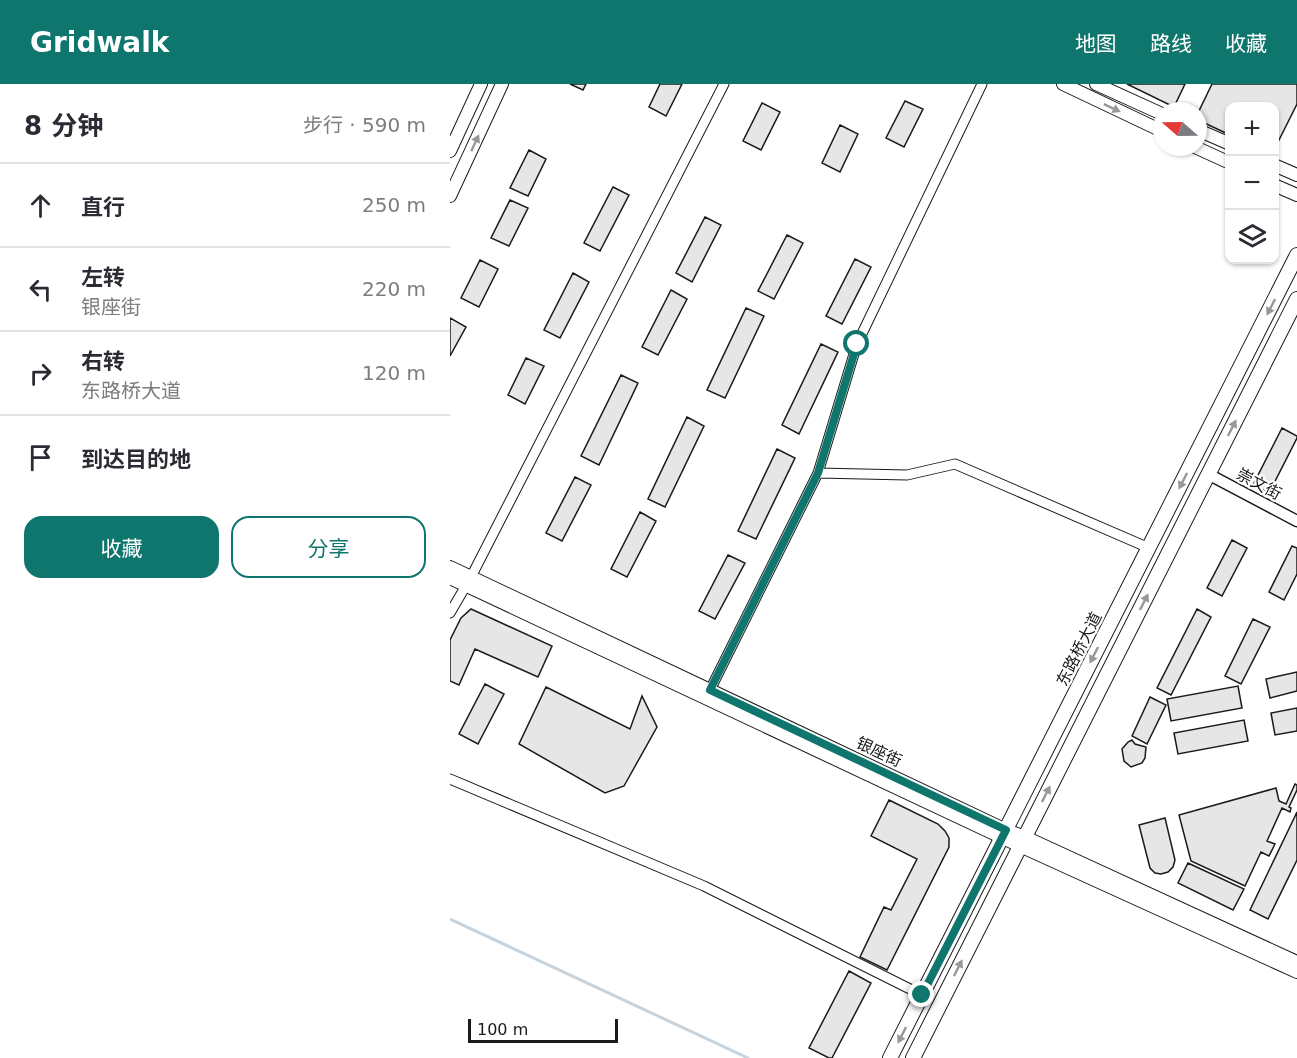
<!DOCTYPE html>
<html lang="zh">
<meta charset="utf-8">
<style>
:root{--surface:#fff;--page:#f2f2f3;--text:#2b2b33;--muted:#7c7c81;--line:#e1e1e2;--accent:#0f766e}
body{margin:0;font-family:"DejaVu Sans","Noto Sans SC",sans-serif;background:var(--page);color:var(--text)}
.controls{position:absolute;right:18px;top:18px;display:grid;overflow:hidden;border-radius:12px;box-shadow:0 2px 4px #0004}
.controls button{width:54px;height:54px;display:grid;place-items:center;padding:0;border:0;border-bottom:2px solid var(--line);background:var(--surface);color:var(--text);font:30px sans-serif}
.compass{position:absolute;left:703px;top:18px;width:54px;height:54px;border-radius:50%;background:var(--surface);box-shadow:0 2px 4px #0004;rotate:290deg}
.scale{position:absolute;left:18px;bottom:15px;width:150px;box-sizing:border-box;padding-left:6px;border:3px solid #1a1a1a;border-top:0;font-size:16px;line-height:21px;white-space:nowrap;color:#1a1a1a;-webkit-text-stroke:4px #fff;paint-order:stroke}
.stop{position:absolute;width:18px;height:18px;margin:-14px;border:4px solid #0f766e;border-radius:50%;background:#fff}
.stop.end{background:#0f766e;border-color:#fff;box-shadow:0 2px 6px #0008}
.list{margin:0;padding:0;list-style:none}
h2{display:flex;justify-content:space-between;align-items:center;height:78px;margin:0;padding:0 24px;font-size:26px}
h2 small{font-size:20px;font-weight:400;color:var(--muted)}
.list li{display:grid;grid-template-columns:39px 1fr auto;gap:18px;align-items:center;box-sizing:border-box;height:84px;padding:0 24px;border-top:2px solid var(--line)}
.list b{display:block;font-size:22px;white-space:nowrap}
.list p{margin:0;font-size:20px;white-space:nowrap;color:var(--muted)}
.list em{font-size:20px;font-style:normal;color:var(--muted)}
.actions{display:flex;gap:12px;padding:18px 24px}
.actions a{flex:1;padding:14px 0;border:2px solid var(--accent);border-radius:18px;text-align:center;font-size:21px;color:var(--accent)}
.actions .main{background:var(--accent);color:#fff}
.icon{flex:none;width:33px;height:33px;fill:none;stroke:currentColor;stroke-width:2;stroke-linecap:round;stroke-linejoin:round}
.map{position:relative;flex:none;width:847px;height:974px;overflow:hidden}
header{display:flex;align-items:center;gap:36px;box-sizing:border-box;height:84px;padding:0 30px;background:var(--accent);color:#fff}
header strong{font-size:28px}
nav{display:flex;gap:33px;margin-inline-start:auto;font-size:21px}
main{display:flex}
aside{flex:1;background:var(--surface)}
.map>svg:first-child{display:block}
</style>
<header>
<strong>Gridwalk</strong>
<nav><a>地图</a><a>路线</a><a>收藏</a></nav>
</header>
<main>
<aside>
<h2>8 分钟<small>步行 · 590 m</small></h2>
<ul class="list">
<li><svg class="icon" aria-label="ahead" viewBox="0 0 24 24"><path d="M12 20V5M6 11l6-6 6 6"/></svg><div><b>直行</b></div><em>250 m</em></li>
<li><svg class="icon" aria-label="left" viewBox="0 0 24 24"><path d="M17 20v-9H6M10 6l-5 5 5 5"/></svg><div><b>左转</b><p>银座街</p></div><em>220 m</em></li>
<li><svg class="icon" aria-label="right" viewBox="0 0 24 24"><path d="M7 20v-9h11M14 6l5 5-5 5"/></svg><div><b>右转</b><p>东路桥大道</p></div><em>120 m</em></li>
<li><svg class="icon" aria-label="arrive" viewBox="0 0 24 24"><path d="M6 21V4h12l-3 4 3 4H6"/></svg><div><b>到达目的地</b></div></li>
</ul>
<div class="actions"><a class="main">收藏</a><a>分享</a></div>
</aside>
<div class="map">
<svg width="847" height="974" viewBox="0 0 847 974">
<rect width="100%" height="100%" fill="#fff"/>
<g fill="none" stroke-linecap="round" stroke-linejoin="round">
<path stroke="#c6d2dc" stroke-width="3" d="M0,835L298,974"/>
</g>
<path fill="#e6e6e6" stroke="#1a1a1a" stroke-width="1.5" d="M120,0H136L133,6Z
M210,0H232L216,32L199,23Z
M677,0H735L724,23Z
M762,0H847V20L824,66V22H780V51L748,36V29Z
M455,17L473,25L454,63L436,54Z
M312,19L330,28L311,66L293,57Z
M390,41L408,50L390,88L372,79Z
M79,66L96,75L78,112L60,104Z
M163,103L179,111L150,167L134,159Z
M60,116L78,124L59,162L41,154Z
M255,133L271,141L242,198L226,189Z
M337,151L353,159L324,215L308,207Z
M405,175L421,183L392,240L376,232Z
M30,176L48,185L29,223L11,214Z
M123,189L139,198L110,254L94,246Z
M221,206L237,215L208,271L192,263Z
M296,224L314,232L275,314L257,306Z
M0,234L16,243L0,272Z
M371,260L388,268L349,350L332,341Z
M76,274L94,282L75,320L58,311Z
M171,291L188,299L149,381L131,372Z
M237,333L254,342L215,423L198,415Z
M832,344L847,352V354L819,409L803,401Z
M327,365L345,374L306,455L288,447Z
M125,393L141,401L112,457L96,449Z
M190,428L206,437L177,493L161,485Z
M782,456L797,464L772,512L757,504Z
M842,462L847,464V490L834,516L819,508Z
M278,471L295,479L265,535L249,527Z
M21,525L102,562L88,593L25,565L9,601L0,597V556L11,534Z
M747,525L761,533L721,611L707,604Z
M803,535L820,543L791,600L775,592Z
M847,588V607L820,614L816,595Z
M35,600L54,610L28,660L9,650Z
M788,602L792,624L721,637L717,615Z
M96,603L180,645L192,612L207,643L174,702L155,709L69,660Z
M700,613L716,621L697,660L682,652Z
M847,624V647L825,651L821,629Z
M794,636L798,657L728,670L724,649Z
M682,656L685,660L696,663L695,674L692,679L681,683L674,677L672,665L678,658Z
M845,700L847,701V706L839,723L841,724L840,728L832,724L817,757L825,760L819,772L811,768L795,802L741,777L729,731L826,704L829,717L836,720Z
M439,716L488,740L495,747L499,754V763L437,886L410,873L434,823L441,826L467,775L421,752Z
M847,728V776L818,835L800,826Z
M715,734L725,776L723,783L718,788L711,790L705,789L700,784L689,741Z
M738,779L794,805L783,826L728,799Z
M399,887L421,899L382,974H379L359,964Z"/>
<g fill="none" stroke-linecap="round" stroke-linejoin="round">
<g stroke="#1a1a1a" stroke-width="11">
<path id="minor" d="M368,389L457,391L505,380L699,464
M0,529L21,493L274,0
M260,606L368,389L407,260L532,0
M0,695L254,802L472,911"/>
</g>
<g stroke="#1a1a1a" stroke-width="13">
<path id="tertiary" d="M758,390L847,437"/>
</g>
<g stroke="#1a1a1a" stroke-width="14">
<path id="secondary" d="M613,0L712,47
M646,0L712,30
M748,46L780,60
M745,63L780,79
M0,67L31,0
M824,81L847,91
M824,101L847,111
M0,112L52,0
M0,483L556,746L575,753L847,878
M0,494L570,762L847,888"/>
</g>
<g stroke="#1a1a1a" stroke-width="16">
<path id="primary" d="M440,974L847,171
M463,974L847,215"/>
</g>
<use href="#minor" stroke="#fff" stroke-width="9"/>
<use href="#tertiary" stroke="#fff" stroke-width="10"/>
<use href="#secondary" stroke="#fff" stroke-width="12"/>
<use href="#primary" stroke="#fff" stroke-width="14"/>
</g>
<defs><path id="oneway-solid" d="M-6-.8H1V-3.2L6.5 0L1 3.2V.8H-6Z" transform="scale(1.5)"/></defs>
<g fill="#989898">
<use href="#oneway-solid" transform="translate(662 24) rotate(25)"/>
<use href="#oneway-solid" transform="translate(25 59) rotate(-65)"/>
<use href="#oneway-solid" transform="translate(821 223) rotate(117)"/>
<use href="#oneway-solid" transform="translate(782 344) rotate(-63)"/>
<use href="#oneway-solid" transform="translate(733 397) rotate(117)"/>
<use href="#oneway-solid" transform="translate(694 518) rotate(-63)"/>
<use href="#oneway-solid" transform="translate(644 571) rotate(117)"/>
<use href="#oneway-solid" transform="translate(596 710) rotate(-63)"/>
<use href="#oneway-solid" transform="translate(508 884) rotate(-63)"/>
<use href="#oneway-solid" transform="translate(452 951) rotate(117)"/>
</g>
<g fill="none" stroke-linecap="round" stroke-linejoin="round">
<path stroke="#0f766e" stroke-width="8" d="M407,260L368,389L260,606L556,746L472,911"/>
</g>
<g text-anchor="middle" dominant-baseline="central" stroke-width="4.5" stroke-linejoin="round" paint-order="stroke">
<g font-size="16" fill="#1a1a1a" stroke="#fff">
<text transform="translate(809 400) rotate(28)">崇文街</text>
<text transform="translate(629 565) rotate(-63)">东路桥大道</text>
<text transform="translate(429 668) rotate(25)">银座街</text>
</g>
</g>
</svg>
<div class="controls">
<button>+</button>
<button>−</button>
<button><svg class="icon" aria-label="layers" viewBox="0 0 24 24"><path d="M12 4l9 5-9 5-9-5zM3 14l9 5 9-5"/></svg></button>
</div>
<svg class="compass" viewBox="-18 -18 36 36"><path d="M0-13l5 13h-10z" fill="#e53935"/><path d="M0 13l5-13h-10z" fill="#7c7c81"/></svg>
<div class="scale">100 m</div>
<div class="stop" style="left:407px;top:260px"></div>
<div class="stop end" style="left:472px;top:911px"></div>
</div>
</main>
